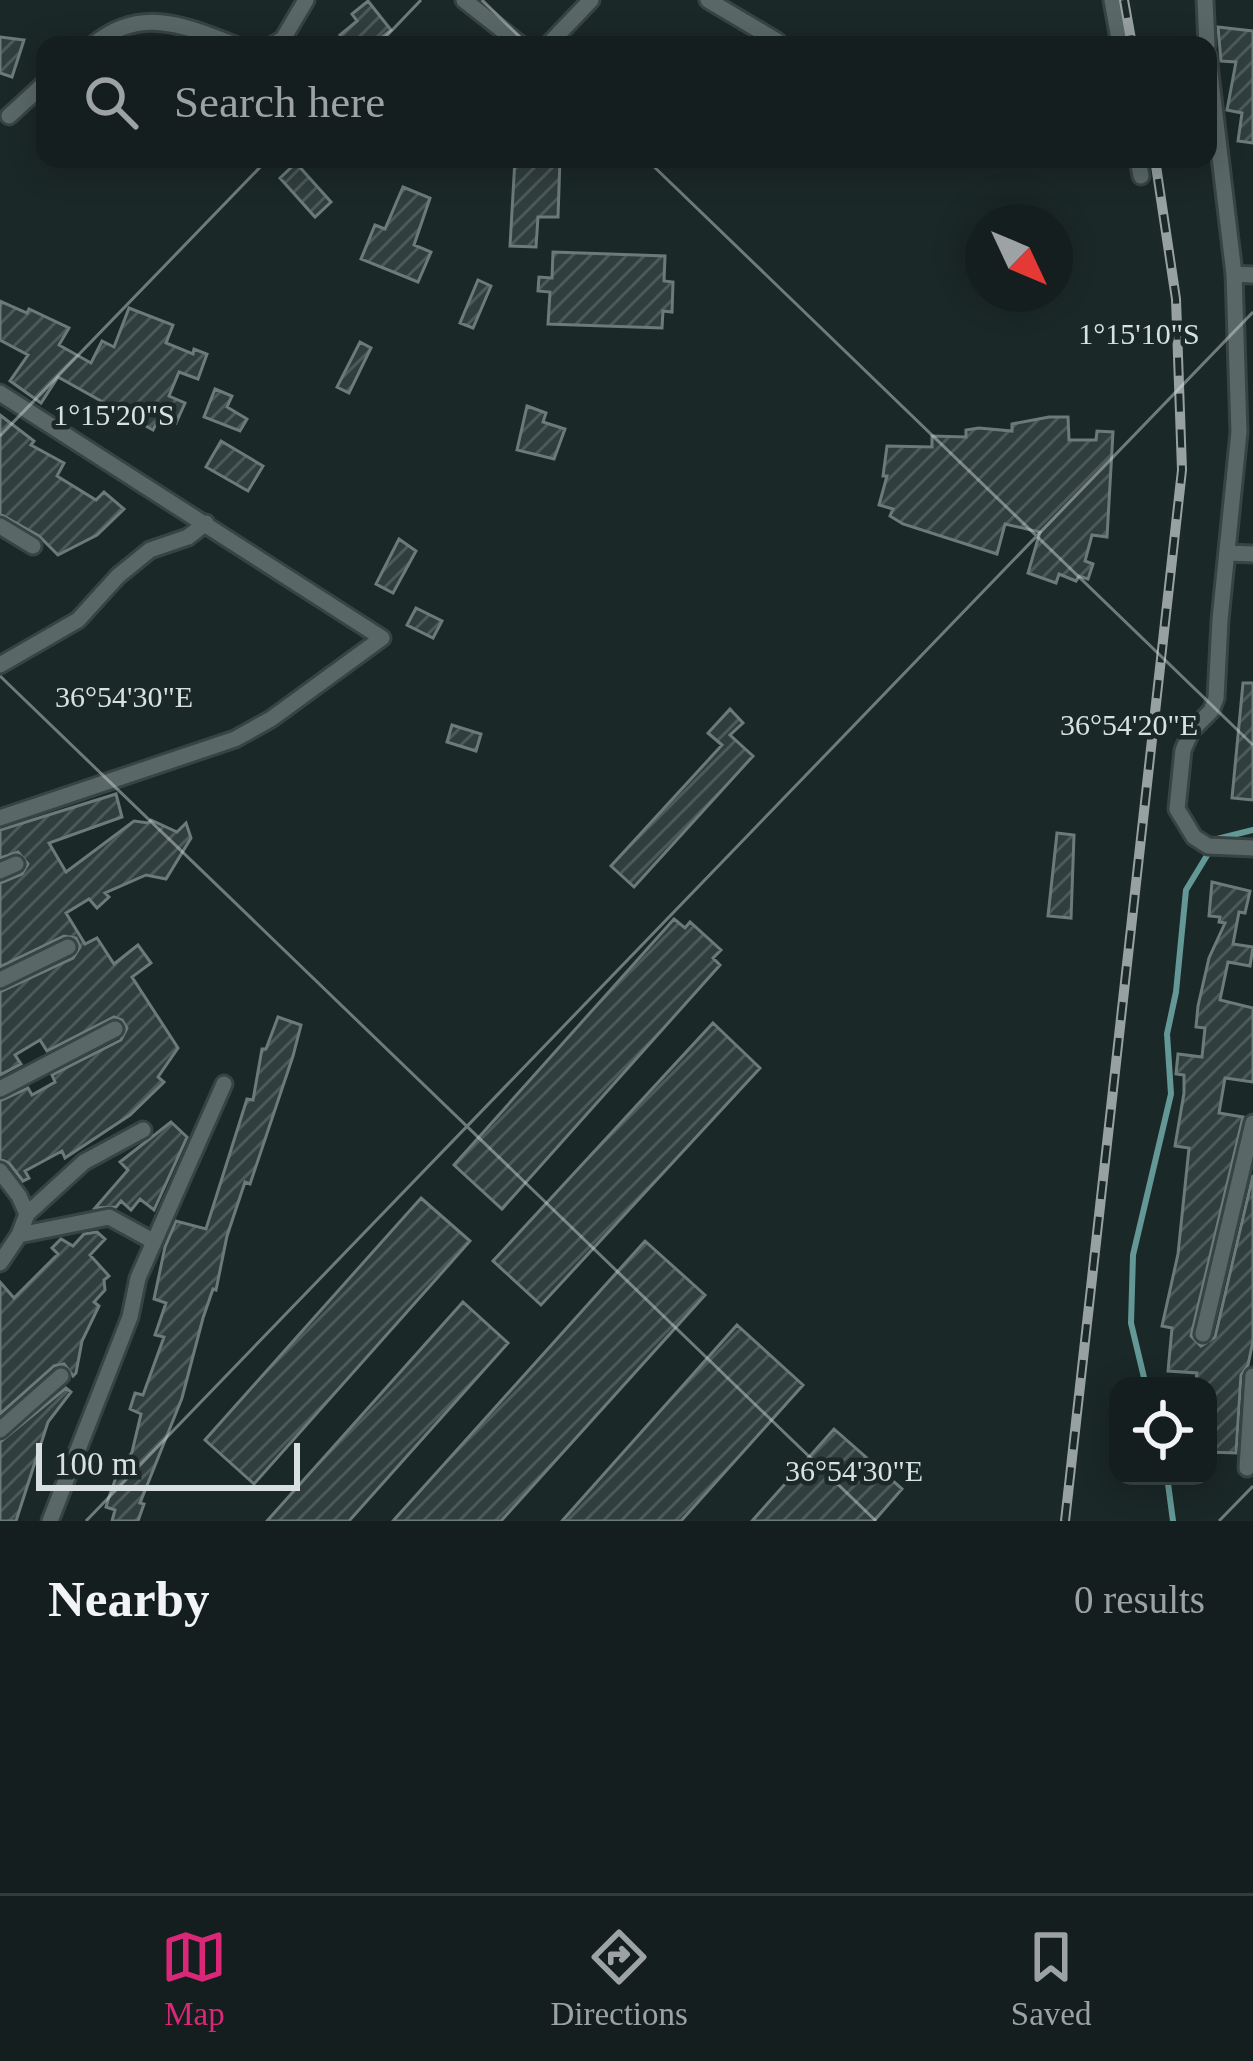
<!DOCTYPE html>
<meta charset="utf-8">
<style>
:root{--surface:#141e1e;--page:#212b2b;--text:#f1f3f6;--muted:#9da2a4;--line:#333c3c;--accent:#db2777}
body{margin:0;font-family:Georgia,serif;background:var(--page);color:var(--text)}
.controls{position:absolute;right:36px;bottom:36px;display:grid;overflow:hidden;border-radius:24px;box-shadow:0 6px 30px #0003}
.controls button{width:108px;height:108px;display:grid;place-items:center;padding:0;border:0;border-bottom:3px solid var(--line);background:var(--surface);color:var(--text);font:60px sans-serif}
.compass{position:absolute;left:965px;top:204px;width:108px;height:108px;border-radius:50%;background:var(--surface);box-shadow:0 6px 30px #0003;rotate:134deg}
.scale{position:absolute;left:36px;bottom:30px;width:264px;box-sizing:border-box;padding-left:12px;border:6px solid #d8e1e0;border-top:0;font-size:33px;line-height:42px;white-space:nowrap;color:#d8e1e0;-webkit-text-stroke:9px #1b2828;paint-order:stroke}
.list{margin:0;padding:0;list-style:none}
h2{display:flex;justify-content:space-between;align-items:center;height:156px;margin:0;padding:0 48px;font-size:51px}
h2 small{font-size:39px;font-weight:400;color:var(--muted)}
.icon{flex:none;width:66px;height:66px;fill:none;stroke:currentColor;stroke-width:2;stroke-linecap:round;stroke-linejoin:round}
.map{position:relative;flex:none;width:1253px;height:1521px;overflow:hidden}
.search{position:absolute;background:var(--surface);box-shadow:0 6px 30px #0003;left:36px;right:36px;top:36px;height:132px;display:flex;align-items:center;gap:30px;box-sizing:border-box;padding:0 42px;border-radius:24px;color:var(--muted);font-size:45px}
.sheet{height:372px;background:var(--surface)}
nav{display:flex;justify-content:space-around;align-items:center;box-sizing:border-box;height:168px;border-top:3px solid var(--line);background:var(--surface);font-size:33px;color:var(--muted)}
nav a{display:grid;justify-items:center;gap:6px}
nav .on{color:var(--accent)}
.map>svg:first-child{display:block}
</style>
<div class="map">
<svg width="1253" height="1521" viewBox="0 0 1253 1521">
<defs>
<pattern id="building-hatch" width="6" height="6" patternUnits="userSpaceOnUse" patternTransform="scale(3)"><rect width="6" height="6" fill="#303e3d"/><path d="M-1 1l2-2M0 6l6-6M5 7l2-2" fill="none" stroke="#4d5a59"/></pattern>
</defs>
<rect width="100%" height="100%" fill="#1b2828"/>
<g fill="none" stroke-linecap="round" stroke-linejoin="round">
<path stroke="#639896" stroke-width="6" d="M1146,1386L1131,1323L1133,1255L1171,1094L1167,1034L1176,992L1186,890L1217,839L1253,830
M1167,1476L1173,1521"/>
</g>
<path fill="url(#building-hatch)" stroke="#6b7b7a" stroke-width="3" d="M368,1L391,30L372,45H348L340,35L357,21L352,14Z
M1218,27L1253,31V143L1238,141L1242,113L1227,110L1236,62L1221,61Z
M0,37L24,40L12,77L0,73Z
M515,159H560L558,217H538L536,247L510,246Z
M296,163L331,202L315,217L280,178Z
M403,187L430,198L414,245L431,252L418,282L361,259L375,225L385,229Z
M553,252L665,256L664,281L673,282L672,312L663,311L662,328L548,324L550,292L538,291L539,277L552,278Z
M478,280L491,286L473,328L460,323Z
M0,301L27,313L29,309L69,328L59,345L91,363L102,341L114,347L129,308L173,325L166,343L193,354L194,349L207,354L198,379L179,372L169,396L185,403L176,423L160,416L153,430L58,377L41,403L10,381L28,355L0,340Z
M360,342L371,348L349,393L337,387Z
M215,389L232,396L227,407L247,419L240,431L204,417Z
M527,406L546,413L543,422L565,429L554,459L517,450Z
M0,415L34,441L31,445L64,463L57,476L96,500L104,492L124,509L97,535L58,555L39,536L0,514Z
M1049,417H1068L1069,440H1096L1097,431L1113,432L1107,537L1092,535L1085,561L1093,564L1088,579L1079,576L1076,581L1059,574L1056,583L1028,573L1040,532L1005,524L997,554L903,524L890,516L893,509L879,505L887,476H883L887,446L932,447V436L966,437V430L979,428L1012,431V424Z
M221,441L263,466L248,491L206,467Z
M399,539L416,551L393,593L376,584Z
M416,608L442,621L433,638L407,625Z
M1243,683H1253V800L1232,798Z
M730,709L743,723L730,735L753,756L634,887L611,866L722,745L708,733Z
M452,725L481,734L476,751L447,742Z
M116,794L122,817L49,843L66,872L134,821L148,823L151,820L177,832L186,823L191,838L166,879L146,875L105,893L109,897L97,908L89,899L66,913L85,944L97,938L114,964L138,945L151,963L132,977L178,1048L158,1077L164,1082L130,1115L65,1158L62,1151L25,1171L29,1178L23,1181L9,1163L0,1159V1101L28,1088L32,1095L55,1082L52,1075L121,1040L127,1028L122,1020L114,1017L47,1051L40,1040L15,1055L21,1064L0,1075V992L73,958L80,947L76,938L64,936L0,967V883L22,874L28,864L18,852L0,858V830Z
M1057,833L1074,835L1071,918L1048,916Z
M1212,882L1250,891L1245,913L1239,912L1233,944L1253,947L1250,966L1228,962L1220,1000L1253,1008V1082L1225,1078L1219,1113L1243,1117L1191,1336L1201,1346L1215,1337L1253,1175V1341L1248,1365L1241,1375L1236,1453L1208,1452V1386H1195L1197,1373L1168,1371L1172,1328L1162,1326L1178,1254L1189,1148L1175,1146L1184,1093V1075L1176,1074L1178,1054L1202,1057L1205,1028L1196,1027L1198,1006L1209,958L1225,923L1219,922L1220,917L1209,916Z
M674,919L685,928L690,922L721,950L713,958L720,965L502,1209L454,1165Z
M278,1017L301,1025L293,1056L250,1184L245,1182L227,1236L216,1290L213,1289L203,1318L182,1398L140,1503L144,1504L138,1521H112L115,1510L106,1507L109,1497L123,1458L128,1459L132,1452L141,1414L130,1409L135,1393L143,1395L164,1337L155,1335L166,1303L154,1299L165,1247L176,1221L206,1229L247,1099L253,1100L262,1049H266Z
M713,1023L760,1068L541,1305L493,1261Z
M171,1122L187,1137L154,1210L140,1199L131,1210L121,1201L116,1207L95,1208L128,1170L120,1162Z
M421,1198L470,1241L254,1484L205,1440Z
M97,1232L105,1239L90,1255L109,1276L104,1280L105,1290L94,1302L99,1306L82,1341L76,1373L73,1376L64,1364L54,1366L0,1414V1282L14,1298L58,1254L52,1248L61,1239L73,1246L84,1234Z
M645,1241L705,1295L501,1521H393Z
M463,1302L508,1343L349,1521H267Z
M737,1325L803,1385L681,1521H562Z
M66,1388L71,1392L48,1422L16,1521H0V1442Z
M834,1429L902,1489L874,1521H752Z"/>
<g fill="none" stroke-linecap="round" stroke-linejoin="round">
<g stroke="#384343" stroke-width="21">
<path id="minor" d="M464,0L521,45
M708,0L777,41
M1112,0L1120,45
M1205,0L1207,45
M93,45C140,6 184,25 235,45
M273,45L283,39L306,0
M548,45L591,0
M1208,56L1234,274L1239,432L1220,620L1216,698L1211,711L1192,730L1183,750L1177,809L1194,837L1208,846L1253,848
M9,116L45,83
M1138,159L1141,176
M1234,274L1253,275
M0,393L382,638L271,719L235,739L0,818
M0,526L33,546
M1228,553L1253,554
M0,665L78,620L118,576L150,550L188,537L206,523
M0,871L16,864
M0,980L68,947
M0,1089L115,1029
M0,1171L19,1196L27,1214L19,1235L0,1263
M27,1214L84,1162L143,1130
M19,1235L109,1217L153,1241
M1203,1334L1253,1123
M0,1430L61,1376
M1247,1468L1253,1376
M50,1521L130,1317L138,1278L224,1084"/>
</g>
<use href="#minor" stroke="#596867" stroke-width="15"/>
<g stroke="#97a1a1" stroke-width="10">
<path id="rail" d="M1124,0L1132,45
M1065,1521L1182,470L1176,299L1155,159"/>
</g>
<use href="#rail" stroke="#1b2828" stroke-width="6" stroke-dasharray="18" stroke-linecap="butt"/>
</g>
<path fill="none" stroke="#d8e1e0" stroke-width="3" stroke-opacity="0.45" d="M482,0L528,45M378,45L421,0M646,159L1253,745M0,436L268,159M0,676L876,1521M86,1521L1253,312M1219,1521L1253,1486"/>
<g font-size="30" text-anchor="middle" fill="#d8e1e0" stroke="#1b2828" stroke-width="9" stroke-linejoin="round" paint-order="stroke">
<text x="1139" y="344">1°15'10"S</text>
<text x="114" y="425">1°15'20"S</text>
<text x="124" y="707">36°54'30"E</text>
<text x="1129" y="735">36°54'20"E</text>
<text x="854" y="1481">36°54'30"E</text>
</g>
</svg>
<div class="controls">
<button><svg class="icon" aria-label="locate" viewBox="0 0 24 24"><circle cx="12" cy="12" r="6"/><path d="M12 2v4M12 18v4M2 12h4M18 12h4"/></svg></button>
</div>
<svg class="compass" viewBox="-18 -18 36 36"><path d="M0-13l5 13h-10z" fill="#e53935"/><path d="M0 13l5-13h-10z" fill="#9da2a4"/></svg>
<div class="scale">100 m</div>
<div class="search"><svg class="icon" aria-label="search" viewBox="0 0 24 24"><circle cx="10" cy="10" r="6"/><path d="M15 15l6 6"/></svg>Search here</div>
</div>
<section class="sheet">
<h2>Nearby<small>0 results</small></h2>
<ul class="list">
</ul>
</section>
<nav>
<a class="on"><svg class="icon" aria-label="map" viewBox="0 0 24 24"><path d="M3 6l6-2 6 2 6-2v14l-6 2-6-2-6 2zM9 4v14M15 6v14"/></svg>Map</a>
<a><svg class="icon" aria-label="directions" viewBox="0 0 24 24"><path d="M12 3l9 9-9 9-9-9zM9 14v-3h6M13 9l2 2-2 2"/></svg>Directions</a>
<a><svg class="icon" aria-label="saved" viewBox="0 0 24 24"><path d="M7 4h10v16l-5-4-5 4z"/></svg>Saved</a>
</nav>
